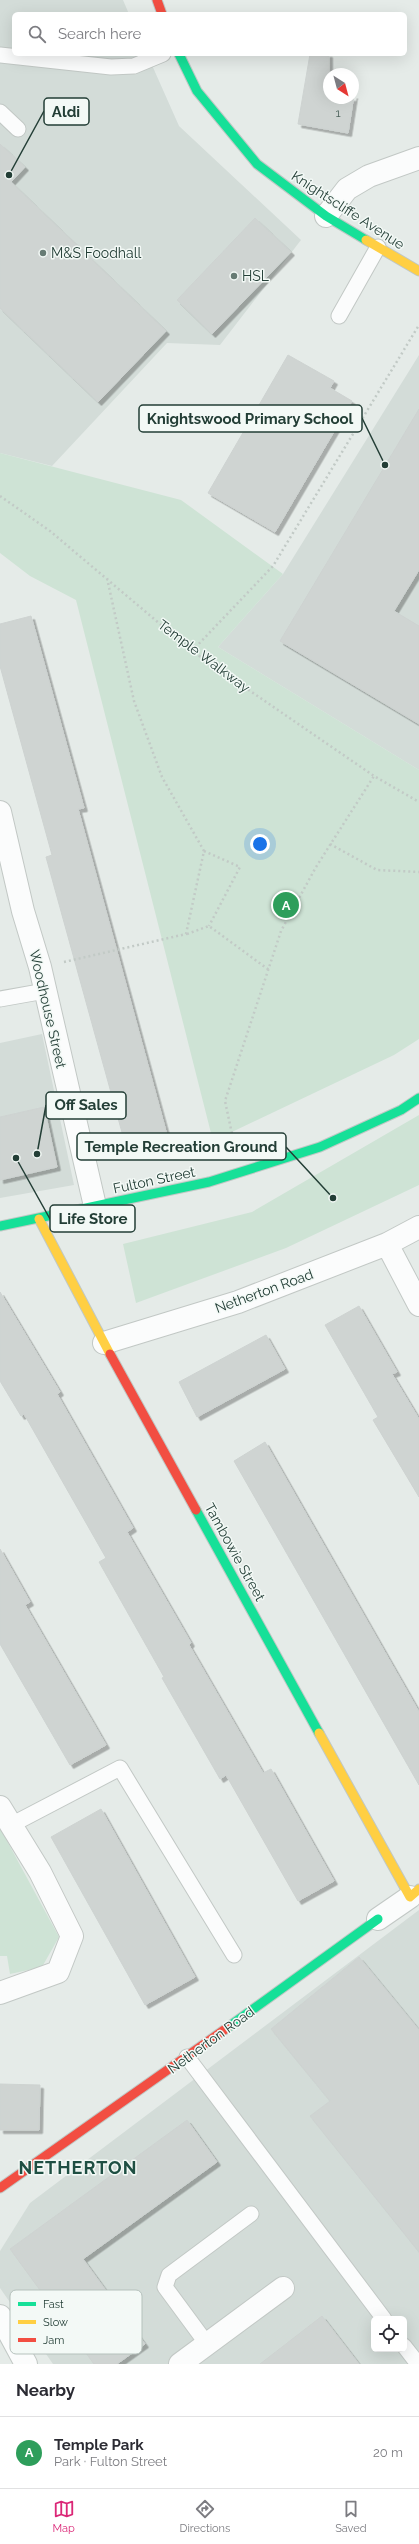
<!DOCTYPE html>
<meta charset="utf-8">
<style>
:root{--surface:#fff;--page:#f2f2f3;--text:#2b2b33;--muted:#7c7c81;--line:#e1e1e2;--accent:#db2777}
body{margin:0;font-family:Raleway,sans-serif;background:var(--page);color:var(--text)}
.controls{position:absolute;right:12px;bottom:12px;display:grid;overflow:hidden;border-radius:6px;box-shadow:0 4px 16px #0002}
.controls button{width:36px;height:36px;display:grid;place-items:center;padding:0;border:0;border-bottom:1px solid var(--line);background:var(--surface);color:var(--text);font:20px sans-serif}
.compass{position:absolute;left:323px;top:68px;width:36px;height:36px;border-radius:50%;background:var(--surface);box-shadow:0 4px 16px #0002;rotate:144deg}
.you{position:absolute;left:260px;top:844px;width:14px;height:14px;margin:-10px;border:3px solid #fff;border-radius:50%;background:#1a73e8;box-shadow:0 0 0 6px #1a73e833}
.badge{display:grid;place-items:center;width:26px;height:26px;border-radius:50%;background:var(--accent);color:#fff;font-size:13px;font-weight:700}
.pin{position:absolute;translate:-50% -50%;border:2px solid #fff;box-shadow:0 1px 4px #0006}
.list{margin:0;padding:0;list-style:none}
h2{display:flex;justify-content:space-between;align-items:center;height:52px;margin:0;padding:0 16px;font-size:17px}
h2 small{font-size:13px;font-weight:400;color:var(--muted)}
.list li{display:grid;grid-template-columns:26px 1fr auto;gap:12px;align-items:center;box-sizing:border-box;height:72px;padding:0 16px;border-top:1px solid var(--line)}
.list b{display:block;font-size:15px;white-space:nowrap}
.list p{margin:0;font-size:13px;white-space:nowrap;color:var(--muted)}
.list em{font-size:13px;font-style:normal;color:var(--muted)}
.icon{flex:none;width:22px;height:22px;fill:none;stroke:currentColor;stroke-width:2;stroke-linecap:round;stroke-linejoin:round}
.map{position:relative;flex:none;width:419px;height:2364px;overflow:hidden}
.search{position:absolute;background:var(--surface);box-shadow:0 4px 16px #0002;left:12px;right:12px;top:12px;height:44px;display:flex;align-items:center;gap:10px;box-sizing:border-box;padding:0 14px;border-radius:6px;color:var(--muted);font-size:15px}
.sheet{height:124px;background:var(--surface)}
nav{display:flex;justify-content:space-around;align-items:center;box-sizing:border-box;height:56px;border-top:1px solid var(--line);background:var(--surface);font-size:11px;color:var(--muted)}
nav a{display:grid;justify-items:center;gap:2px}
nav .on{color:var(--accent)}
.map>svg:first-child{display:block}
</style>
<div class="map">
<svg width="419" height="2364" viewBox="0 0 419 2364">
<defs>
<filter id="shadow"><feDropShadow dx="3.5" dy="3.5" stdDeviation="0" flood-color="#0004"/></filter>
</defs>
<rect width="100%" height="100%" fill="#e5ebe8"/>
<path fill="#d3dcd8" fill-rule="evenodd" d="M0,0H123L129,14H14V54H147L179,126L301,240L220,345L167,343L52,466L0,453Z
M419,355V770L218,647L283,574Z
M42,1034L74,1185L0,1198V1043Z
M419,1910V2364H53L0,2288V2251L30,2203ZM374,2319H404V2349H374Z"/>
<path fill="#cee3d5" d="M0,453L181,500L283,574L218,647L419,770V1039L394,1055L213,1141L76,600L30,576L0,553Z
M419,1115V1185L286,1248L136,1303L123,1244L252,1212Z
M0,1828L59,1937L42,1967L10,1974L7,1956H0Z"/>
<path fill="#cfd4d2" stroke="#ced3d1" filter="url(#shadow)" d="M310,54H329V98H353L354,95L348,133L298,124Z
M0,144L25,167L11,182L166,331L98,402L0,308Z
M255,218L291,252L212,334L177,300Z
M288,355L334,381L330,388L352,401L275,532L208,493Z
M419,409V570L394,611L419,626V724L280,641Z
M31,616L84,808L78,809L167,1135L126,1147L46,857L52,855L0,666V624Z
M44,1107L57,1167L0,1180V1117Z
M0,1292L60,1392L57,1394L133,1528L127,1532L191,1643L189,1645L263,1773L271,1769L334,1881L298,1901L226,1775L220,1779L162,1678L164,1677L99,1562L106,1558L24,1414L21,1416L0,1381Z
M359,1306L397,1372L392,1374L419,1419V1497L373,1420L378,1417L325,1325Z
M266,1335L285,1369L197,1417L179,1382Z
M265,1442L419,1712V1785L234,1461Z
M0,1549L30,1602L25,1605L106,1745L70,1765L0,1644Z
M101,1809L195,1977L145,2005L51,1837Z
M359,1957L419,2030V2252L310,2116L330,2101L271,2029Z
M0,2084L40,2085L39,2130H0Z
M187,2120L217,2162L83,2259L145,2344L117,2364H94L10,2249Z
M322,2316L359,2364H260Z"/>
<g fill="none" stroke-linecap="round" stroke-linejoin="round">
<g stroke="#c2c8c5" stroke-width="17">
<path id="lane" d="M0,55L111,67L134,66L163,54
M0,112L18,129
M339,316L378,247
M0,999L45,991
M11,1825L120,1768L234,1955
M187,2057L384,2319
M207,2344L165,2287L169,2275L251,2214
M404,2346L418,2364"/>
</g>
<g stroke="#c2c8c5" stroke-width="24">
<path id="street" d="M326,216L347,189L369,176L419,158
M0,812L23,911L40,967L95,1206
M387,1244L419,1305
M104,1343L238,1302L387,1244L419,1227
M0,1807L40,1872L72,1936L58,1972L0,1993
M378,1919L410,1897
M0,2316L26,2364
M180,2364L283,2288"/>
</g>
<g stroke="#c0c8c5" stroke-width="11">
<path id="fast" d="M179,54L197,91L257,164L326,216L366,240
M0,1226L209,1182L320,1147L401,1110L419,1098
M196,1510L319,1733
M227,2028L378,1919"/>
</g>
<g stroke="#c0c8c5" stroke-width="11">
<path id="slow" d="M366,240L419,271
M39,1219L110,1354
M319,1733L410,1897L419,1889"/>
</g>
<g stroke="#c0c8c5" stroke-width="11">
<path id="jam" d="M157,0L162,14
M110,1354L196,1510
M0,2188L227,2028"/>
</g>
<path stroke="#c2cac6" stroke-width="2.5" stroke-dasharray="2 3" stroke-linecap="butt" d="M0,496L50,531L192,651L374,776L419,802
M192,651L273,566L419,325
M330,844L377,870L419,872
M204,851L240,867L209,926
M187,934L209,926L269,970
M64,962L186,934L204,851L162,777L134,701L107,578
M235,1148L225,1101L281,931L316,867L374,776"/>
<use href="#lane" stroke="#fbfcfc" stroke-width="15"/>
<use href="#street" stroke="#fbfcfc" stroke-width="22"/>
<use href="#fast" stroke="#16e098" stroke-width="9"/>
<use href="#slow" stroke="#ffcf43" stroke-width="9"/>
<use href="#jam" stroke="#f24e42" stroke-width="9"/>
</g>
<g fill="#677b74" stroke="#f3f9f6" stroke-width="1.5">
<circle cx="43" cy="253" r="4"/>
<circle cx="234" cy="276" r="4"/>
</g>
<g text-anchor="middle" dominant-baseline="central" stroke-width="3" stroke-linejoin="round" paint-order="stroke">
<g font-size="12" fill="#4e645d">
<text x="338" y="113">1</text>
</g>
<g font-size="14" fill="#233e36" stroke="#f3f9f6">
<text transform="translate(348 210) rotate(33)">Knightscliffe Avenue</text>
<text transform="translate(204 656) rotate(37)">Temple Walkway</text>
<text transform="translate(48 1009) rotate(77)">Woodhouse Street</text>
<text transform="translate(154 1180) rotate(-12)">Fulton Street</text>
<text transform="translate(264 1291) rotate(-20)">Netherton Road</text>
<text transform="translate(235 1552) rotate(61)">Tambowie Street</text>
<text transform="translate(211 2040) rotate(-36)">Netherton Road</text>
</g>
<g font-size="14" fill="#233e36" stroke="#f3f9f6" text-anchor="start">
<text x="51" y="253">M&amp;S Foodhall</text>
<text x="242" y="276">HSL</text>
</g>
<g font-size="18" font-weight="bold" letter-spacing="1" fill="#1f4f43" stroke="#f3f9f6">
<text x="78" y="2167">NETHERTON</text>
</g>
</g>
<rect x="10" y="2290" width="132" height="64" rx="6" fill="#f3f9f6" stroke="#b5c1bc" stroke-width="1"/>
<rect x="18" y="2302" width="18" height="4" fill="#16e098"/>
<rect x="18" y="2320" width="18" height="4" fill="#ffcf43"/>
<rect x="18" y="2338" width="18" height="4" fill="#f24e42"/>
<g font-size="11" fill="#233e36">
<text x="43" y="2308">Fast</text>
<text x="43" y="2326">Slow</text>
<text x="43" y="2344">Jam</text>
</g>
<path fill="none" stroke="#233e36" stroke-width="1.5" d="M9 175L44 111M385 465L362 418M37 1154L46 1105M333 1198L286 1147M16 1158L50 1219"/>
<g fill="#233e36" stroke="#f3f9f6" stroke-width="1.5">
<circle cx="9" cy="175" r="4"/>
<circle cx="385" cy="465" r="4"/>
<circle cx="37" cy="1154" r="4"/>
<circle cx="333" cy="1198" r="4"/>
<circle cx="16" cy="1158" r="4"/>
</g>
<g fill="#f3f9f6" stroke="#233e36" stroke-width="1.5">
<rect x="44" y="98" width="45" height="27" rx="4"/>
<rect x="139" y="405" width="223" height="27" rx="4"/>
<rect x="46" y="1092" width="80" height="27" rx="4"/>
<rect x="77" y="1133" width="209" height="27" rx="4"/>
<rect x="50" y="1205" width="85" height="27" rx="4"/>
</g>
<g font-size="15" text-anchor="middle" font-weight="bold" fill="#233e36">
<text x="66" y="117">Aldi</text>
<text x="250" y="424">Knightswood Primary School</text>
<text x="86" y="1110">Off Sales</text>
<text x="181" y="1152">Temple Recreation Ground</text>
<text x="93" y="1224">Life Store</text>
</g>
</svg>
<div class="controls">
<button><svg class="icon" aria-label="locate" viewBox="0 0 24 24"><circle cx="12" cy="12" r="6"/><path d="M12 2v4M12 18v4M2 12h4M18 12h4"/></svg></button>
</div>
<svg class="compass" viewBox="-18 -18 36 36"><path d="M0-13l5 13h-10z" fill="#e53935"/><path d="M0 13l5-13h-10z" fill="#7c7c81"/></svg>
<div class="you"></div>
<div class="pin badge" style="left:286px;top:905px;background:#2e9e5b">A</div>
<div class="search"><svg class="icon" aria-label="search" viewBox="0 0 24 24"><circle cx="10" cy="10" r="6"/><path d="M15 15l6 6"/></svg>Search here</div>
</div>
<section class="sheet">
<h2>Nearby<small></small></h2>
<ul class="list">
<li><span class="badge" style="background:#2e9e5b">A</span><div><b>Temple Park</b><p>Park · Fulton Street</p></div><em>20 m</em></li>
</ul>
</section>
<nav>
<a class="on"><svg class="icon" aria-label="map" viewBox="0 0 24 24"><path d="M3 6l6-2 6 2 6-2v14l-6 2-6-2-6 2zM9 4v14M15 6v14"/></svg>Map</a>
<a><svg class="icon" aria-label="directions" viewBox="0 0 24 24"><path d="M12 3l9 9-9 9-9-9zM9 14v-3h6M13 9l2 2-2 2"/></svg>Directions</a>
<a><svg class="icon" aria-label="saved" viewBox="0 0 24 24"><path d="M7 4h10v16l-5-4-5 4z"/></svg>Saved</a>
</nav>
